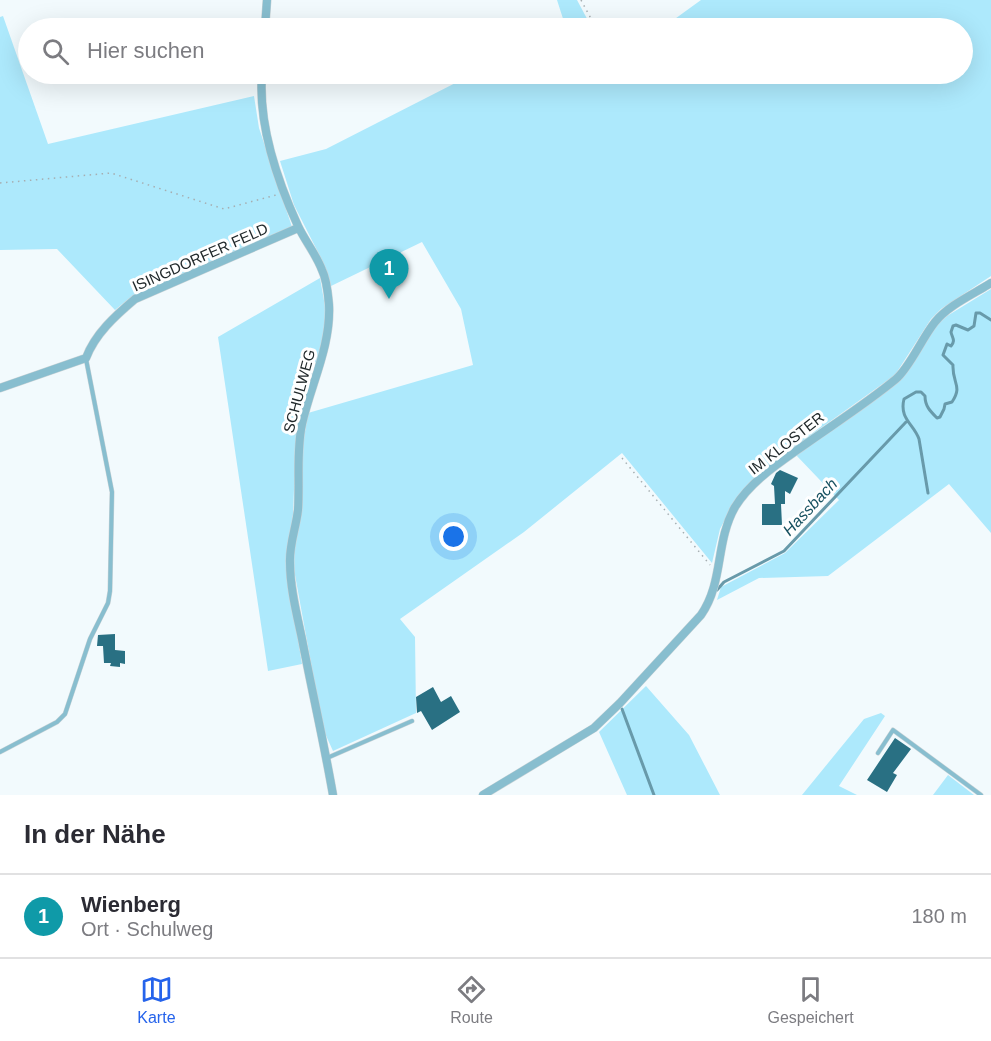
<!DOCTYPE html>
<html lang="de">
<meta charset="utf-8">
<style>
:root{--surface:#fff;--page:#f7f7f7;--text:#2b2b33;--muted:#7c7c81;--line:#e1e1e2;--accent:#2563eb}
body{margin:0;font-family:Arial,sans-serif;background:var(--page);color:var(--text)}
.you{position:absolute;left:454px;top:537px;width:21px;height:21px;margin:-15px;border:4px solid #fff;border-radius:50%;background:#1a73e8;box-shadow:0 0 0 9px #1a73e833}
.badge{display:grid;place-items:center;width:39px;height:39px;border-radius:50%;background:var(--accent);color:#fff;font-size:20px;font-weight:700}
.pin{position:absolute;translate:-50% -50px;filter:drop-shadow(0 2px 3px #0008)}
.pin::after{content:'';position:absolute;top:32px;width:21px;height:18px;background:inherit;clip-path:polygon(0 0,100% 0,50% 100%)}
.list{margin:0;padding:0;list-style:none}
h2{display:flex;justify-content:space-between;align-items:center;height:78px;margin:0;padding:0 24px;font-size:26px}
h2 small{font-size:20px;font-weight:400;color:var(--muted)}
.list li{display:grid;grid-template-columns:39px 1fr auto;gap:18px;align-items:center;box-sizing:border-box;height:84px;padding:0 24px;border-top:2px solid var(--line)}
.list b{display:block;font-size:22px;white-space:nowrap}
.list p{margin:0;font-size:20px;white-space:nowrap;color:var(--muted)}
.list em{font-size:20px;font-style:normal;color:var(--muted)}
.icon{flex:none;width:33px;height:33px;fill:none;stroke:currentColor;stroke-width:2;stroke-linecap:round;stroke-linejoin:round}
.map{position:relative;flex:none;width:991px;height:795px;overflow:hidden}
.search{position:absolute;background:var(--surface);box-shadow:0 6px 24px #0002;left:18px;right:18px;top:18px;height:66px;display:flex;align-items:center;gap:15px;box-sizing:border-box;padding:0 21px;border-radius:33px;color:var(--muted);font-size:22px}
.sheet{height:162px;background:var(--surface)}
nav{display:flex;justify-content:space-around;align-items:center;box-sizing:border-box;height:84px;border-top:2px solid var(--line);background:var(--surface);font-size:16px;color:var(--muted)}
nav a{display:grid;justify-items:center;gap:3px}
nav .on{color:var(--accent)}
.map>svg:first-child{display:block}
</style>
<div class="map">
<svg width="991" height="795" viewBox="0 0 991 795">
<rect width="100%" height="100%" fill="#f2fafd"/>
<path fill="#ade9fc" d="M557,0H577L592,28H566Z
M701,0H991V276L941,309L931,319L895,375L772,463L746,487L734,503L720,529L712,563L622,453L524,532L400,619L415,637L416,713L333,751L323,729L293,564L301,456L308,413L473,365L461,309L422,242L331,286L323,262L294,205L280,161L326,149L473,74H962V28H656L672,21Z
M3,16L48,144L254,96L259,128L292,227L131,297L115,310L57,249L0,250V17Z
M320,278L325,306V324L321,346L305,395L296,438L293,515L286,564L302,664L268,671L218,337Z
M991,289V533L949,484L828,576L759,578L717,600L721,587L785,553L839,500L796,455L900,380L938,324L947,316Z
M646,686L689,735L720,795H627L599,732Z
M881,713L885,716L839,786L857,795H802L864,719Z
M948,775L974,795H933Z"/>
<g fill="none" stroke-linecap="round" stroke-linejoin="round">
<path stroke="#689aaa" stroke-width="3" d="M928,493L919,439C914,424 899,419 904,399L916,392H921L925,396C925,406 930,411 937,418L940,417L944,409L945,404L952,402C963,386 952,383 953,365L943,355L947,344L951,346C956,340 952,338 951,332L953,326L956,325L968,330L974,326L976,313H980L991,320
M717,590L724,582L784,551L906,422
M622,709L654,795"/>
</g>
<path fill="#297083" d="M780,470L798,478L790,494L785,491V504H781L782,525H762V504H775L774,486L771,484L776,473Z
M115,634V650L125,651V664L120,663V667L110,666L111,663H104L103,646H97L98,635Z
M433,687L441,702L451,696L460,712L432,730L421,711L417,713L416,697Z
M895,738L911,749L893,773L897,775L887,792L867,780Z"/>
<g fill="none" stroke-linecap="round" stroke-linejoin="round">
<g stroke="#ccd4d7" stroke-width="5">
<path id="lane" d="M0,752L57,722L65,714L90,639L108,603L110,591L112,492L86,359
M878,753L893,730L981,795
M327,758L412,721"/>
</g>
<g stroke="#ccd4d7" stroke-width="9">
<path id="street" d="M265,28L267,0
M262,74C258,125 277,180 298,226C305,241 316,254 322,270C327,280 328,294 329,305C331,346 311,384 302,424C296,452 300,481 298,510C296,528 289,545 290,563C290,588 297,615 302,639C312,691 324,743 333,795
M0,388L86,358C95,334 115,316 135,299L298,228
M483,795L594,728L620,703L701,615C724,582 715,542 735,507C751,481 779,463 803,446C834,424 867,403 896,379C910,367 922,338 935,322C949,305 972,295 991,283"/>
</g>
<path stroke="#a6aeb1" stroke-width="1.5" stroke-dasharray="1.5 4.5" stroke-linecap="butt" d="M581,0L596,28
M0,183L111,173L224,209L276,195
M622,458L710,565"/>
<use href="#lane" stroke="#88becf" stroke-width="4"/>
<use href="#street" stroke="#88becf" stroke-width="8"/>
</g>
<g text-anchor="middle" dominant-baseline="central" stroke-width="6" stroke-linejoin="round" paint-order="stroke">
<g font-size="15" fill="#21292b" stroke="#fff">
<text transform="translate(200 257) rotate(-24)">ISINGDORFER FELD</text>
<text transform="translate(299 391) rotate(-75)">SCHULWEG</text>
<text transform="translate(786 443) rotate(-38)">IM KLOSTER</text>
</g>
<g font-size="16" font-style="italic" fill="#185261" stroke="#fff">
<text transform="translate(810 507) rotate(-47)">Hassbach</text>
</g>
</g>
</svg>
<div class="you"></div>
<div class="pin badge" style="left:389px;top:299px;background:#0f9aa8">1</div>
<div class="search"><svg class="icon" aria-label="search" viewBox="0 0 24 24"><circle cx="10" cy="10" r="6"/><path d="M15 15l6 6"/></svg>Hier suchen</div>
</div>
<section class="sheet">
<h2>In der Nähe<small></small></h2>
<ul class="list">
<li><span class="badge" style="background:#0f9aa8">1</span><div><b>Wienberg</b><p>Ort · Schulweg</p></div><em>180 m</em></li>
</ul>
</section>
<nav>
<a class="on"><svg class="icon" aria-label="map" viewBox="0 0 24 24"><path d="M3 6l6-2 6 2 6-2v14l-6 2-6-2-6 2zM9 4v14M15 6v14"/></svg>Karte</a>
<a><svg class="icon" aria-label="directions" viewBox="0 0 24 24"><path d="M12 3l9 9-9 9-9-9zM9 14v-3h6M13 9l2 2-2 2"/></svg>Route</a>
<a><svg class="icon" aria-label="saved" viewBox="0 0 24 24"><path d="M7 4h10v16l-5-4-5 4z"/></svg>Gespeichert</a>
</nav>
